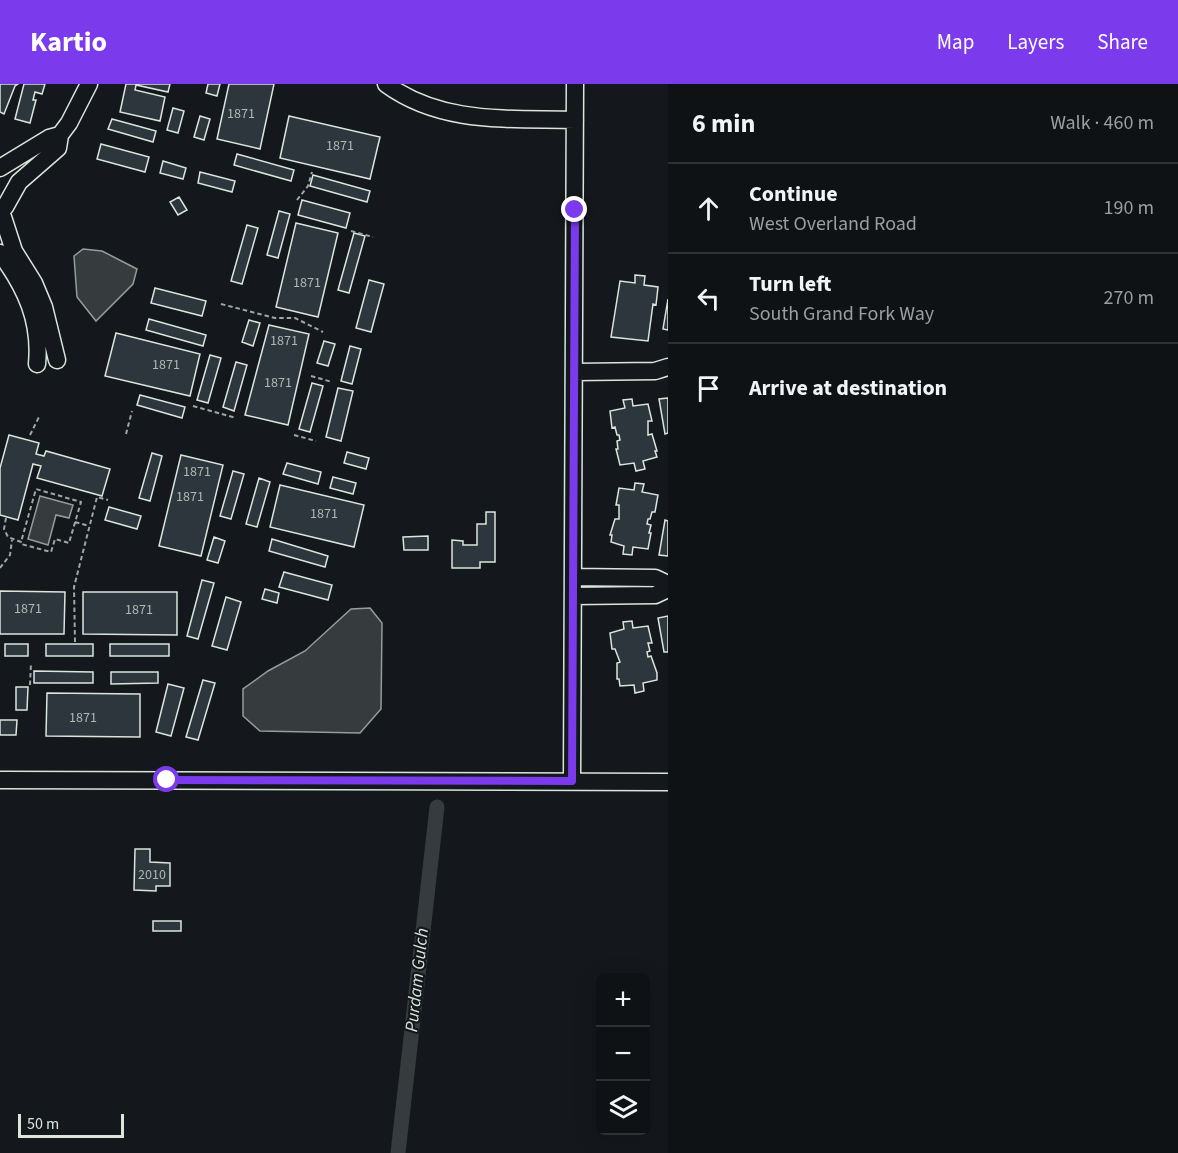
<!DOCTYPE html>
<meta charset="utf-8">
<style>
:root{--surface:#0f1215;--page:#1d2022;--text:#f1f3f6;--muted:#9b9ea0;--line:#2f3234;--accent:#7c3aed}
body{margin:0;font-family:"Source Sans 3",sans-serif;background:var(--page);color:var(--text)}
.controls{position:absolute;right:18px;bottom:18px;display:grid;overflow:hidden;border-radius:9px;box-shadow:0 6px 24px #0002}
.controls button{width:54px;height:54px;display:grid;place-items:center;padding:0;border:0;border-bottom:2px solid var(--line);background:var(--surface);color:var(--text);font:30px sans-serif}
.scale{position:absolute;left:18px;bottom:15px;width:106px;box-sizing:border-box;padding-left:6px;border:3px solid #d8e6dc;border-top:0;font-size:16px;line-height:21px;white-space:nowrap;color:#d8e6dc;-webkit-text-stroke:4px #14181c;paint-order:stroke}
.stop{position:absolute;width:18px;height:18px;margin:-14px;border:4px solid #7c3aed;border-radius:50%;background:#fff}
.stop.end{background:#7c3aed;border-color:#fff;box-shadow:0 2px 6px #0008}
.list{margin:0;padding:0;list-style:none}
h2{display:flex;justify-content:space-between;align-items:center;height:78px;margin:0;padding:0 24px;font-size:26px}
h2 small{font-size:20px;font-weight:400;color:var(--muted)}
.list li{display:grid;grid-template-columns:39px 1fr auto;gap:18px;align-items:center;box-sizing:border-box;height:90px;padding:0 24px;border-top:2px solid var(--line)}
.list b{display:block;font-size:22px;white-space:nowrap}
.list p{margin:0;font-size:20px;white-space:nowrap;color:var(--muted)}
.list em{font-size:20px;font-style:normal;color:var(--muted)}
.icon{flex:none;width:33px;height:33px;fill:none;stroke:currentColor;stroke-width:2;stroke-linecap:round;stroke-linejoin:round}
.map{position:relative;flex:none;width:668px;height:1069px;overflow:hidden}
header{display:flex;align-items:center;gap:36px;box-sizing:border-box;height:84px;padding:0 30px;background:var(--accent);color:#fff}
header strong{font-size:28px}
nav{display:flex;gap:33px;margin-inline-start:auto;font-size:21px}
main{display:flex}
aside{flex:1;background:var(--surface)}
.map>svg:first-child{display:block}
</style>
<header>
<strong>Kartio</strong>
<nav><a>Map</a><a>Layers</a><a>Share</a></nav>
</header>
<main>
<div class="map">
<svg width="668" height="1069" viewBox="0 0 668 1069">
<rect width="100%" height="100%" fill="#14181c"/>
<path fill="#363b3e" stroke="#939e99" stroke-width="1.5" d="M83,165L102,167L137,185L133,200L96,237L77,213L74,172Z
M40,412L73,421L69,434L56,431L48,461L28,455Z
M370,524L382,539L381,625L360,649L260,647L243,632V605L268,587L305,567L351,525Z"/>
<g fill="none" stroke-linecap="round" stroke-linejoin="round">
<path stroke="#363b3e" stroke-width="15" d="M398,1069L437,723"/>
</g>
<path fill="#2c363c" stroke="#d8e6dc" stroke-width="1.5" d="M0,0H18L15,2L4,30L0,28Z
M24,0H45L42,10L35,8L33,16H36L30,39L15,35Z
M126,0H170L168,8L136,1L135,6L165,13L160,37L120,28Z
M208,0H220L217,12L206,9Z
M229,0H274L260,65L217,55Z
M173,24L184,27L178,49L167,46Z
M200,32L210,35L204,56L194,53Z
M289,32L380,53L370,95L280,74Z
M112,35L156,47L153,58L108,45Z
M101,60L149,73L145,88L97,75Z
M237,70L294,86L291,97L234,81Z
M163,77L186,84L183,95L160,89Z
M200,88L235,97L232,108L198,99Z
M313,91L370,107L367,118L310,102Z
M179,113L187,126L178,131L170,118Z
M302,116L350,129L346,144L298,131Z
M279,127L290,130L278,174L267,171Z
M296,139L338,149L318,233L276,223Z
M247,141L258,144L242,200L231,197Z
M354,149L365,152L349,209L338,206Z
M635,191L645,192L644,201L658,203L656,221L653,220L648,257L611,253L620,197L635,199Z
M369,196L384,200L371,248L356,244Z
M155,204L206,217L202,232L151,219Z
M668,215V246L663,245Z
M149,235L206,251L203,262L146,246Z
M249,236L260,239L253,262L242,258Z
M269,241L309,250L288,341L245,331Z
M116,249L200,270L190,312L105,292Z
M324,257L335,260L328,282L317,279Z
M350,262L361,265L352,300L341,297Z
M210,271L221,274L208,319L197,316Z
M236,278L247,281L234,327L223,323Z
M312,299L323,302L310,348L299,345Z
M338,304L353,307L341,357L326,353Z
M140,311L185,323L182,334L137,321Z
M668,314V349L665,350L659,315Z
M632,315L633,322L648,320L652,337H648V351L652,350L657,367H655L657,373L643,377L645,385L636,387L634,379L620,381L616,365H618L617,357L620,356L619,351H617L615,343L612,344L610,327L625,324L623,316Z
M9,351L39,359L36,370L44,372L46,367L110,385L102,412L37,394L41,382L33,380L18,436L0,431V384Z
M347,368L369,374L366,385L344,379Z
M152,369L162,372L150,417L139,414Z
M181,371L223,381L201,472L159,462Z
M287,379L321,388L318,400L283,390Z
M233,387L244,390L231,435L220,432Z
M333,393L356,399L353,410L330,404Z
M259,394L270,398L257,443L246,440Z
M635,399L644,400L642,408L658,411L655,428H652L650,435H648L647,440L651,441L649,449H651L648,465L633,463L632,471L623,470L624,462L611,458L612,451H610L615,435H619V421H616L619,404L634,406Z
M280,401L364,421L354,463L270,443Z
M109,423L141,432L137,445L105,436Z
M486,428H495V478H480V484H452V456L463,457V461H477V440H486Z
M665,436L668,437V472L659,471Z
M428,452V466H404L403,453Z
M214,453L225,457L218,479L207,476Z
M272,455L328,472L325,483L269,467Z
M284,488L332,501L328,516L279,503Z
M202,496L214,499L198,555L187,552Z
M265,505L279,509L277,519L262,515Z
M0,507L65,508L64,550H0Z
M83,508H177V551L83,550Z
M226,513L241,518L227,566L212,562Z
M668,532V568H664L658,534Z
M632,537L633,544L648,542L652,559H648L650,567L647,568L648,573L651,572L657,589V596L643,599L644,607L635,609L634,601L620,602L619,595H617V579L620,578L615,565H612L610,549L624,545L623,538Z
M5,560H28V572H5Z
M46,560H93V572H46Z
M110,560H169V572H110Z
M34,587L93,588V599H34Z
M111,588H158V599L111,600Z
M203,596L215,599L198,656L186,653Z
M168,600L184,604L171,652L156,648Z
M16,603H28L27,626H16Z
M47,609L140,610V653L46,652Z
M0,636H17L16,651H0Z
M135,765H150V778L170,779V802H156V807L134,806Z
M153,837H181V847H153Z"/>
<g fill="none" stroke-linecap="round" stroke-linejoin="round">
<g stroke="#d8e6dc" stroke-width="19">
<path id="minor" d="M386,0C442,41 510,34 575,36
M0,84L49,54L60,51
M5,123L19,98L58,64L60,51L69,39L89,0
M3,133L14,167L34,199L44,223L57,276
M0,169C26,204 41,237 37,280
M575,288L655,287L668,283
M573,493L655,494L668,500
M573,512L655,511L668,505
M0,696L668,698
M572,697L575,0"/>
</g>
<path stroke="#9da8a2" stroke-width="2" stroke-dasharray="4.5 3" stroke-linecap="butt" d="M297,116L308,102L312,88
M351,147L373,153
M221,220L275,234H295L323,248
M311,292L332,298
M193,322L236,334
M126,350L132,327
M30,351L40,331
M294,351L316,357
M6,434L4,445L8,453L21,458V460L51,468L55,455L69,459L81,418L36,405L21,458
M75,438L89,442
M0,484L10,471L12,456
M75,558L74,503L97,413L108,416
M30,601L31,579"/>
<use href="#minor" stroke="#14181c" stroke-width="16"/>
</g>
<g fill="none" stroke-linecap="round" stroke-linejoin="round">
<path stroke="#7c3aed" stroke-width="8" d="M167,696L572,697L575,126"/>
</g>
<g text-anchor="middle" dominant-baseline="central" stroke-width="4.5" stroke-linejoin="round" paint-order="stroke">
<g font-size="14" fill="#adbab4">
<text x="241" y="30">1871</text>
<text x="340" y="62">1871</text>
<text x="307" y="199">1871</text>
<text x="284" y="257">1871</text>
<text x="166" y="281">1871</text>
<text x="278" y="299">1871</text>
<text x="197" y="388">1871</text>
<text x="190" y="413">1871</text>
<text x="324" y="430">1871</text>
<text x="28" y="525">1871</text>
<text x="139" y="526">1871</text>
<text x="83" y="634">1871</text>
<text x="152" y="791">2010</text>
</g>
<g font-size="18" font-style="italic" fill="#d8e6dc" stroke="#14181c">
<text transform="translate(417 896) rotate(-84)">Purdam Gulch</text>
</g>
</g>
</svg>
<div class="controls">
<button>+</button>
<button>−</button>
<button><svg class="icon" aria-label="layers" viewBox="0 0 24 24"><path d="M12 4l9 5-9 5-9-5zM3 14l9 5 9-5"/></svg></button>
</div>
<div class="scale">50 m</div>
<div class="stop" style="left:167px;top:696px"></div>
<div class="stop end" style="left:575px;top:126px"></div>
</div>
<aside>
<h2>6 min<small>Walk · 460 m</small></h2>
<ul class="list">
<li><svg class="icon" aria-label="ahead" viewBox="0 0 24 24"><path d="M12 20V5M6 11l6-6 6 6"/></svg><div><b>Continue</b><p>West Overland Road</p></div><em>190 m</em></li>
<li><svg class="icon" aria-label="left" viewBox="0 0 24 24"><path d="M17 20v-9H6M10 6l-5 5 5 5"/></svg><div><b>Turn left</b><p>South Grand Fork Way</p></div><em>270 m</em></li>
<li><svg class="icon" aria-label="arrive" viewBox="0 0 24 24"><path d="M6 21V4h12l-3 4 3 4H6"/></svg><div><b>Arrive at destination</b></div></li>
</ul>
</aside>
</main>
